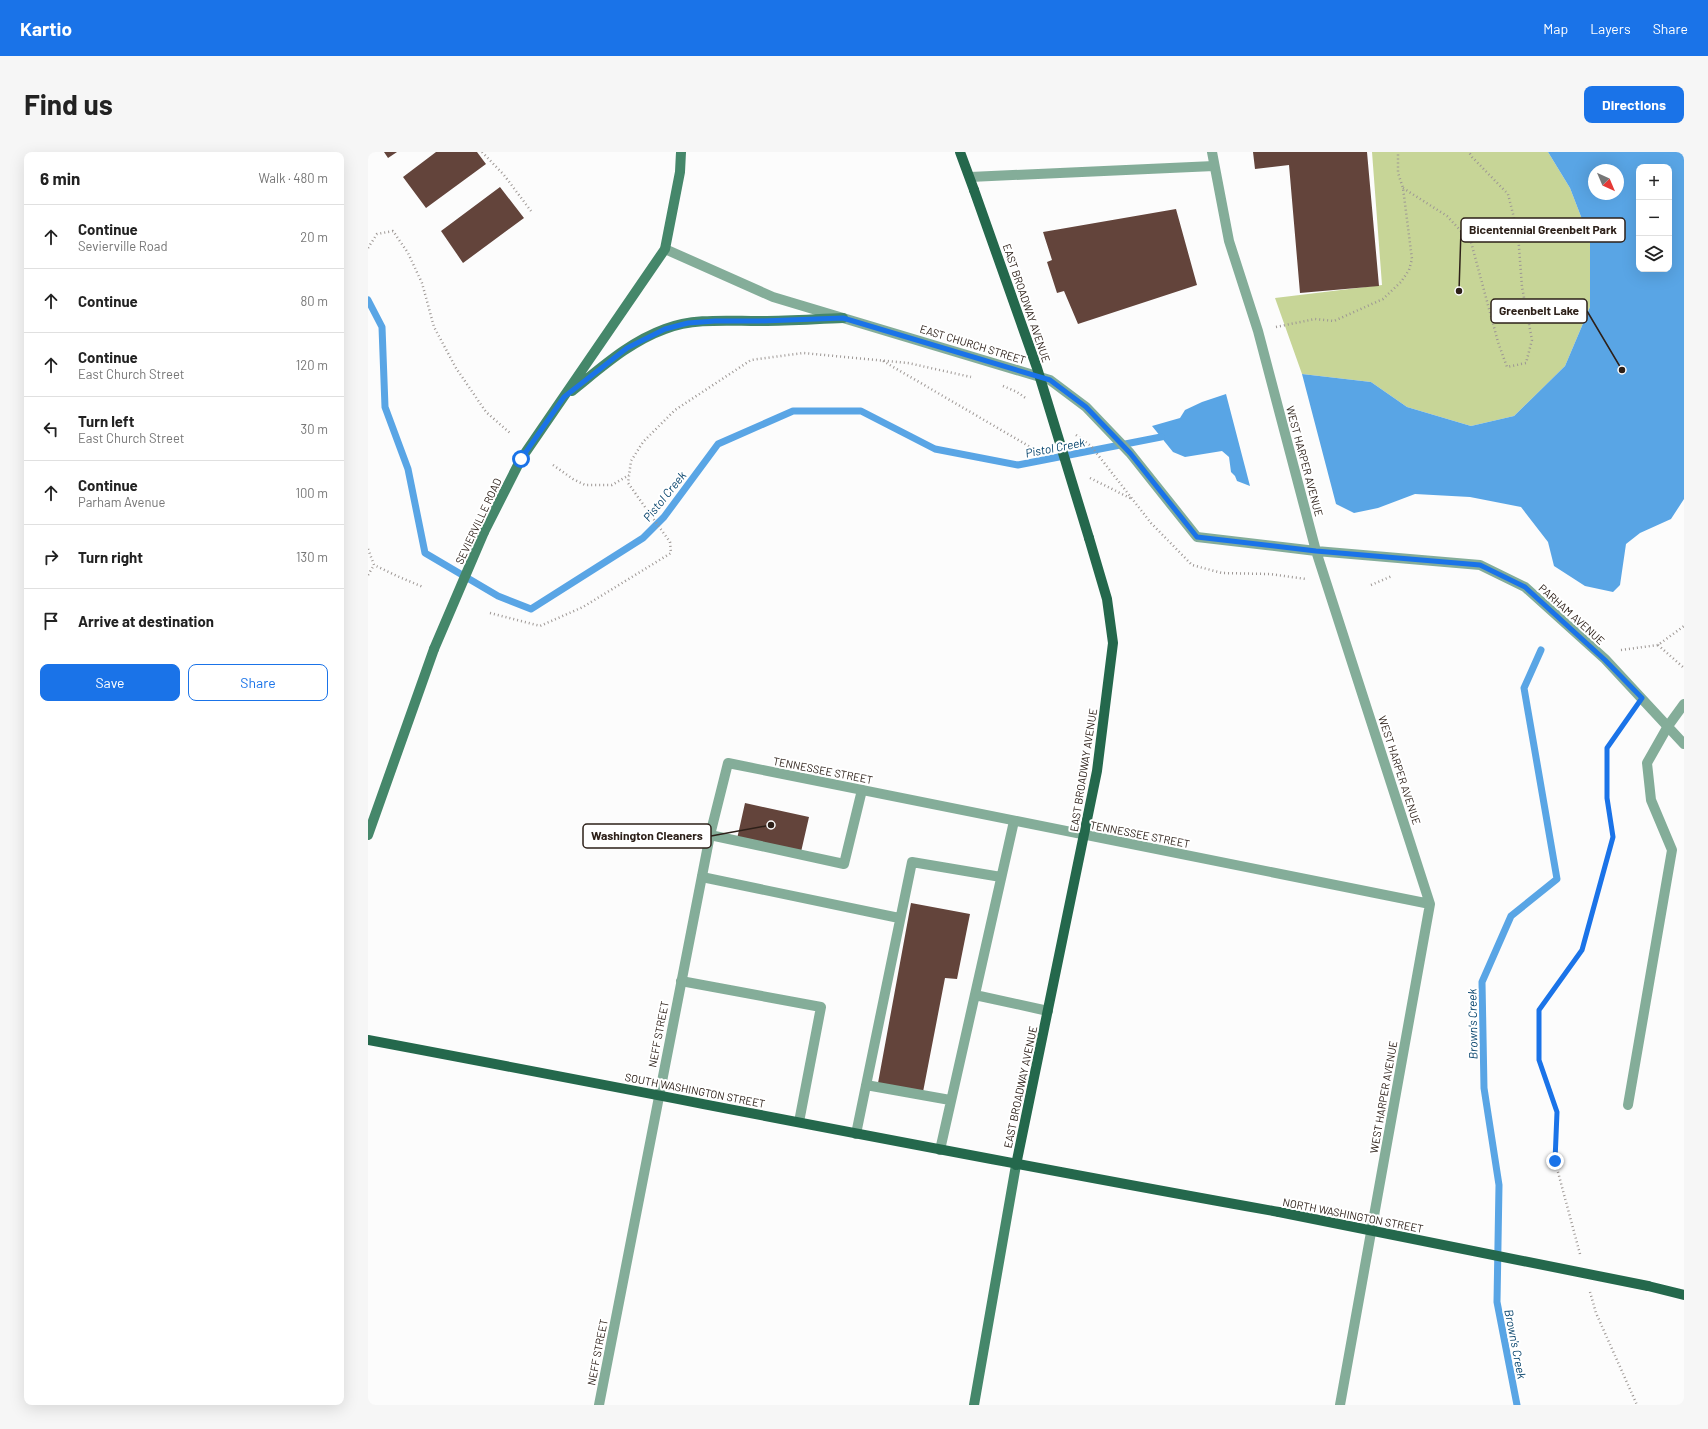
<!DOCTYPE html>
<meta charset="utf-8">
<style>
:root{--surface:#fff;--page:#f6f6f6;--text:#222;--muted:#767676;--line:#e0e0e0;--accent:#1a73e8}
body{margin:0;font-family:Barlow,sans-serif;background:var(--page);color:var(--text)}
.controls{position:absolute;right:12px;top:12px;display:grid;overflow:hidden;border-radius:8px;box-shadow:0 4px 16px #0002}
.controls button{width:36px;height:36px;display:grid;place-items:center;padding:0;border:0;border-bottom:1px solid var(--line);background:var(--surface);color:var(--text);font:20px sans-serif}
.compass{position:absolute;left:1220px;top:12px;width:36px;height:36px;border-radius:50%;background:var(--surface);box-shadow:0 4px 16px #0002;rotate:136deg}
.stop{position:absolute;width:12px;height:12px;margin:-9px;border:3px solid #1a73e8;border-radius:50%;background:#fff}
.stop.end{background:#1a73e8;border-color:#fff;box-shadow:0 1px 4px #0008}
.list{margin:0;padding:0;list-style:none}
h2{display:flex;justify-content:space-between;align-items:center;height:52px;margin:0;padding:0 16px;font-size:17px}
h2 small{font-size:13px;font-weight:400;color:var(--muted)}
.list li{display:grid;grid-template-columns:26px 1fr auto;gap:12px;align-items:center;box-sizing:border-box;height:64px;padding:0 16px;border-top:1px solid var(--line)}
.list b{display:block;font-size:15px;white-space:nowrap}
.list p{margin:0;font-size:13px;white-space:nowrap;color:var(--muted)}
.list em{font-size:13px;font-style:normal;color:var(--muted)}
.actions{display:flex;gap:8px;padding:12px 16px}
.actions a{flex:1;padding:9px 0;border:1px solid var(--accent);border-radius:8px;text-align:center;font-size:14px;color:var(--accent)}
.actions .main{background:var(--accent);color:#fff}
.icon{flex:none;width:22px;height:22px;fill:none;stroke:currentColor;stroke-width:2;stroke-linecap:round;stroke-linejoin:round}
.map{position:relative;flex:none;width:1316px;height:1253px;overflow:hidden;border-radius:8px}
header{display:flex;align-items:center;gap:24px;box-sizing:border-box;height:56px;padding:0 20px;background:var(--accent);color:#fff}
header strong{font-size:19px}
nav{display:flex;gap:22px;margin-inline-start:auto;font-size:14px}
.intro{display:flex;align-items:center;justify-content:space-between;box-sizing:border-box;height:96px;padding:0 24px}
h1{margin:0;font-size:28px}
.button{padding:10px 18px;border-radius:8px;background:var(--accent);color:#fff;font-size:14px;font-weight:700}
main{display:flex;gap:24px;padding:0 24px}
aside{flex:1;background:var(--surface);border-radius:8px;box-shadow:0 4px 16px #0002}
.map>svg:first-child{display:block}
</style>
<header>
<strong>Kartio</strong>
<nav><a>Map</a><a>Layers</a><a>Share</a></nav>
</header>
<div class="intro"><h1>Find us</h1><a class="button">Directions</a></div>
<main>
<aside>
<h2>6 min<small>Walk · 480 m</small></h2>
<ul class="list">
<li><svg class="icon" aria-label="ahead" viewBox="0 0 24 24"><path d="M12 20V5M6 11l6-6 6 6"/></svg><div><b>Continue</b><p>Sevierville Road</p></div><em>20 m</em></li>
<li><svg class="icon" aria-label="ahead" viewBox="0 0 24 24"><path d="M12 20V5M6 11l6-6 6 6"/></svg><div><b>Continue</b></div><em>80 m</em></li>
<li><svg class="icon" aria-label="ahead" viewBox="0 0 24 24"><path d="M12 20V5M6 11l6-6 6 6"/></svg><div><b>Continue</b><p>East Church Street</p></div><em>120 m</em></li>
<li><svg class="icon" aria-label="left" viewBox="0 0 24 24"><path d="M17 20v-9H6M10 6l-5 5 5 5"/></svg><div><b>Turn left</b><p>East Church Street</p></div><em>30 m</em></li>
<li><svg class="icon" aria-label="ahead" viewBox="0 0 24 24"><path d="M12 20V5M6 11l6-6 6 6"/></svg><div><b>Continue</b><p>Parham Avenue</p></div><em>100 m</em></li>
<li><svg class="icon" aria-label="right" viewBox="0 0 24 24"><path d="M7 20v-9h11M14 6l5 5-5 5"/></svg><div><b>Turn right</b></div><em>130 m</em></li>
<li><svg class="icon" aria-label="arrive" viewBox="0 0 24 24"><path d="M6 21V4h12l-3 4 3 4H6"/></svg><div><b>Arrive at destination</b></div></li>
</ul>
<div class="actions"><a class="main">Save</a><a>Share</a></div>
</aside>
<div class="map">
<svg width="1316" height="1253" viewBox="0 0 1316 1253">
<rect width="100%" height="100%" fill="#fcfcfc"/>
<path fill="#c7d597" d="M1004,0H1180L1202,36L1222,88V155L1197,214L1146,264L1103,274L1039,255L1003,230L934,222L907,146L1014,133Z"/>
<path fill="#59a5e5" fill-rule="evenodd" d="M1180,0H1316V347L1303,367L1272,381L1258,392L1252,433L1245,440L1217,434L1186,414L1180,390L1153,355L1102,345L1047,342L1010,356L986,361L968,352L934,222L1003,230L1039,255L1103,274L1146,264L1197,214L1222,155V88L1202,36ZM1271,15H1301V117H1271ZM1226,18H1250V42H1226Z
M858,242L882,334L869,329L867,324L863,320L861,305L854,299L817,305L805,300L784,274L812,266L817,258L834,250Z"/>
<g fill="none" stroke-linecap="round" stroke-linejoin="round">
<path stroke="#59a5e5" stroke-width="7" d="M0,148L14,175L17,255L40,317L57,401L130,444L163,457L275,386L296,365L350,292L425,259H493L567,297L650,313L793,285
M1149,1253L1129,1150L1131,1033L1116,936L1114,830L1143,764L1189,727L1156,536L1173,498"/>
</g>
<path fill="#63443b" d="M16,0H29L20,6Z
M68,0H109L118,12L58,56L35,25Z
M885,0H999L1011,134L932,141L921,13L887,17Z
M132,35L156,66L95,111L73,79Z
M808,57L829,133L710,172L696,139L689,141L679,110L684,108L675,80Z
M377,651L441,665L433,700L369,687Z
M543,751L602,762L589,827L577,826L555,940L510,931Z"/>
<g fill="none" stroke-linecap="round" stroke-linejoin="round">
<path stroke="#9d9794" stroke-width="2.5" stroke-dasharray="1 3" stroke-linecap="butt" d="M114,0L136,23L163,59
M1035,36L1079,64L1103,90L1130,190L1139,215L1158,211L1164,188L1154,135L1150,82L1140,42L1104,5L1101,0
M0,96L9,82L25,79L40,101L54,131L66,175L88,216L118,260L142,281
M908,175L947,167L966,169L1015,147L1033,130L1041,118L1044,107L1035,36L1030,21V0
M515,209L676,303
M635,234L649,240L659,247
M708,283L723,294L783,371L824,413L854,421L902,422L938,427
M185,313L205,327L217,333H244L261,323
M722,326L764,347
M0,397L6,413L29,424L55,435
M0,423L6,413
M1003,433L1024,424
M122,461L172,474L215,455L303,401L302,390L260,331L263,309L275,290L307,258L383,208L435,201L540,211L603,225
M1290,493L1316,516
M1253,498L1290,493L1316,474
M1212,1102L1187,1009L1189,960L1171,908V858L1214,798L1245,685L1239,646V596L1263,561
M1222,1140L1228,1161L1269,1253"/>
<path stroke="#84ad99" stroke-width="10" d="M342,683L476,712L494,638
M334,725L531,766
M313,829L453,855L431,970
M607,843L680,859
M498,933L582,948
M1260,953L1304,698L1283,648L1279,611L1300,574
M488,982L544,710L633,725
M572,998L646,669"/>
<path stroke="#84ad99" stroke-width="10" d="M844,0L861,89L890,179L948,399L1062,752L972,1253
M602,25L846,14
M297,97L405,145L682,228L718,255L762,301L829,385L948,399L1112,413L1157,435L1237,507L1316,592
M1300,574L1316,552
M231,1253L342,683L360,611L1062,752"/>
<path stroke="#45876a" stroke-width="10" d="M204,239C233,216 261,190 297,177C326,166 359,169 390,169C418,169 447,167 475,166
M116,380L153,307L297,97L312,20L313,0
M0,683L66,497
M606,1253L648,1013"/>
<path stroke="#24684c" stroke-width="10" d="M592,0L606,38
M0,888C304,945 607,1006 911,1060
M648,1013L729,619L745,491L739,447L721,386
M1280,1134L1316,1143"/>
<path stroke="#45876a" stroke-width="10" d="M66,497L116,380"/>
<path stroke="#24684c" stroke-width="10" d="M606,38L669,216L721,386
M911,1060L1280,1134"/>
</g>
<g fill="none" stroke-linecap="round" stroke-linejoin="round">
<path stroke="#1a73e8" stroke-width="5" d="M153,307L196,245L259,196L297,177L320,171L347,169H391L475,166L682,228L718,255L762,301L829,385L948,399L1112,413L1157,435L1237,508L1274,546L1239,596V646L1245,685L1214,798L1171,858V908L1189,960L1187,1009"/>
</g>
<g text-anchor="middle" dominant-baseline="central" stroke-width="4" stroke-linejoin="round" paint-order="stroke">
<g font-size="11" fill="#2d2019" stroke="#fff">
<text transform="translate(659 151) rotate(71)">EAST BROADWAY AVENUE</text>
<text transform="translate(605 192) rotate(17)">EAST CHURCH STREET</text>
<text transform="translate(937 309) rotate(75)">WEST HARPER AVENUE</text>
<text transform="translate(110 369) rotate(-65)">SEVIERVILLE ROAD</text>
<text transform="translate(1204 462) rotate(42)">PARHAM AVENUE</text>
<text transform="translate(455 618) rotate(11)">TENNESSEE STREET</text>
<text transform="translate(715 618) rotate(-81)">EAST BROADWAY AVENUE</text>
<text transform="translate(1032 618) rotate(72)">WEST HARPER AVENUE</text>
<text transform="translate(772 682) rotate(11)">TENNESSEE STREET</text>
<text transform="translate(290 882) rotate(-79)">NEFF STREET</text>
<text transform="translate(652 935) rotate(-78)">EAST BROADWAY AVENUE</text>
<text transform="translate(327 938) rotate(11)">SOUTH WASHINGTON STREET</text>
<text transform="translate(1015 945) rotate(-80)">WEST HARPER AVENUE</text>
<text transform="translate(985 1063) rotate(11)">NORTH WASHINGTON STREET</text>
<text transform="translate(229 1200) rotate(-79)">NEFF STREET</text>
</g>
<g font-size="12" font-style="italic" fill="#06436c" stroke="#fff">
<text transform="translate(687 295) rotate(-11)">Pistol Creek</text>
<text transform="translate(296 344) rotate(-51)">Pistol Creek</text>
<text transform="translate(1104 872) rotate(-91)">Brown's Creek</text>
<text transform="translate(1148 1192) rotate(79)">Brown's Creek</text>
</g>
</g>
<path fill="none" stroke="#2d2019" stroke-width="1.5" d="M1091 139L1093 78M1254 218L1219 159M403 673L343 684"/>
<g fill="#2d2019" stroke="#fff" stroke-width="1.5">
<circle cx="1091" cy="139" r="4"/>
<circle cx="1254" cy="218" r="4"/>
<circle cx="403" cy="673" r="4"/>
</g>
<g fill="#fff" stroke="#2d2019" stroke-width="1.5">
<rect x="1093" y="66" width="164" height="24" rx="4"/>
<rect x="1123" y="147" width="96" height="24" rx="4"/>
<rect x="215" y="672" width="128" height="24" rx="4"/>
</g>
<g font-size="12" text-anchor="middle" font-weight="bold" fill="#2d2019">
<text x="1175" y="82">Bicentennial Greenbelt Park</text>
<text x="1171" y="163">Greenbelt Lake</text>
<text x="279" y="688">Washington Cleaners</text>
</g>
</svg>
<div class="controls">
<button>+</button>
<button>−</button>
<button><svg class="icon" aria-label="layers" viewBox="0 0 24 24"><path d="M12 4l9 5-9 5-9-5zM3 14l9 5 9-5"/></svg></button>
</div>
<svg class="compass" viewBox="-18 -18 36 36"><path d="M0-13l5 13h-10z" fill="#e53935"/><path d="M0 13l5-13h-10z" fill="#767676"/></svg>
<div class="stop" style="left:153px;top:307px"></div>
<div class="stop end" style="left:1187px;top:1009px"></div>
</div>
</main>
